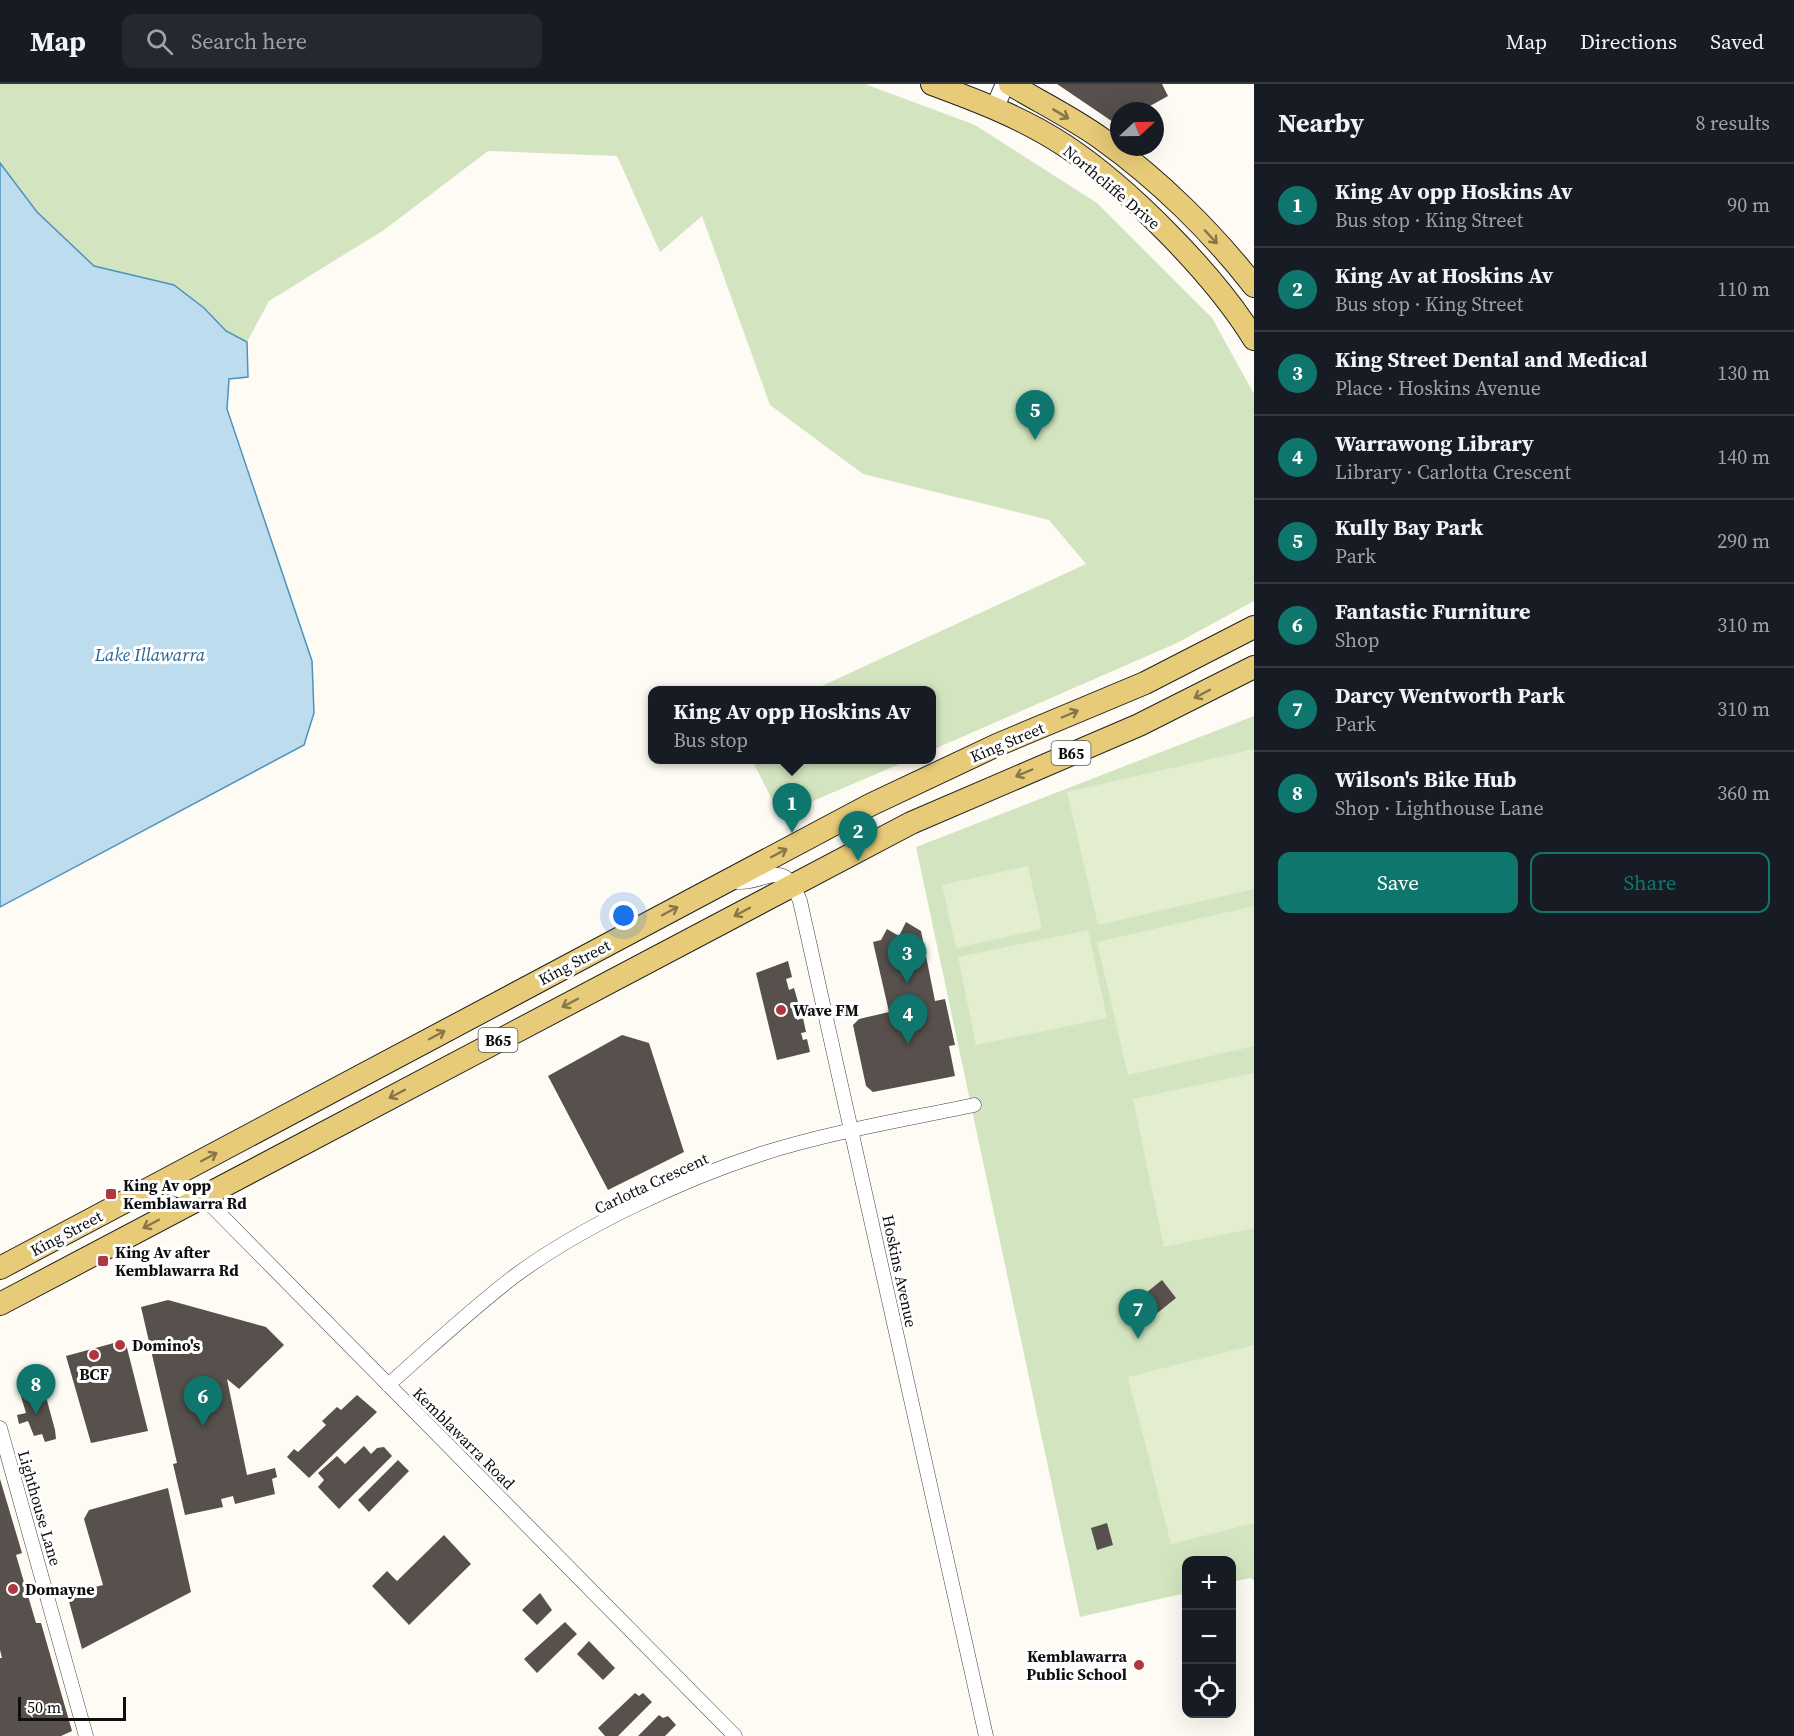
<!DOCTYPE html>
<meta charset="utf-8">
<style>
:root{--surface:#171b24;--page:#242831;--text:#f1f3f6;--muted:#9ea1a6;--line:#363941;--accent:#0f766e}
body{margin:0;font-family:"Source Serif 4",serif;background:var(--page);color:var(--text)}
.controls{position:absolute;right:18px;bottom:18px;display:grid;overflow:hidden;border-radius:12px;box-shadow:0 6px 24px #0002}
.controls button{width:54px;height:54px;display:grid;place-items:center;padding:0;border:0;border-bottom:2px solid var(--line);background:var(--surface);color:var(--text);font:30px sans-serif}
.compass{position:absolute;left:1110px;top:18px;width:54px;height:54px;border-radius:50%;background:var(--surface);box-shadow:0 6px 24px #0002;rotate:68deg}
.scale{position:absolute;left:18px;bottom:15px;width:108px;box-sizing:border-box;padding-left:6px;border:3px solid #0f0f0f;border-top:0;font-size:16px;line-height:21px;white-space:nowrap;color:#0f0f0f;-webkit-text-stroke:4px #fff;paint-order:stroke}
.you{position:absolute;left:624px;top:832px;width:21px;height:21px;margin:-15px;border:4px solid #fff;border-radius:50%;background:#1a73e8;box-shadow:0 0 0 9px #1a73e833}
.badge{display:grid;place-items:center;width:39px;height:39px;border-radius:50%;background:var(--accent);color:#fff;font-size:20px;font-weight:700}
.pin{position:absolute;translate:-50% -50px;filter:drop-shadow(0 2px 3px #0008)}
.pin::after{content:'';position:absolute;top:32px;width:21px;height:18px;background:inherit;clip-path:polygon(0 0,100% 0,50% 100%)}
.popup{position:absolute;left:648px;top:602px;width:288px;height:78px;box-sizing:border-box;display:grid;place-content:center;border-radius:12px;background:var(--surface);filter:drop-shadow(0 2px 4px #0005);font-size:20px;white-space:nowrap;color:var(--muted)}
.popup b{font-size:22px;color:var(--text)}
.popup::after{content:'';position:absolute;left:50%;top:100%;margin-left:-12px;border:12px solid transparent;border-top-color:var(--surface)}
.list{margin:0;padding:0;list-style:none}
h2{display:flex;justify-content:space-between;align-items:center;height:78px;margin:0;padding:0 24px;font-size:26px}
h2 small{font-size:20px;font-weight:400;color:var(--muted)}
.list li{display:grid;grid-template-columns:39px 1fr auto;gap:18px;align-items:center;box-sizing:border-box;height:84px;padding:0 24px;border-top:2px solid var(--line)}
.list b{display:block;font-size:22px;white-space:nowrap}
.list p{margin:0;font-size:20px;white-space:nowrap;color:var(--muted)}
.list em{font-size:20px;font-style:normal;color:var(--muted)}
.actions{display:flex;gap:12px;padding:18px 24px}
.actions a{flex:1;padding:14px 0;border:2px solid var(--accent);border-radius:12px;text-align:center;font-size:21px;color:var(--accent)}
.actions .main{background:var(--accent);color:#fff}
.icon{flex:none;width:33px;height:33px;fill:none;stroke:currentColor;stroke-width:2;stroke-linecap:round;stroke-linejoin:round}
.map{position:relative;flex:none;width:1254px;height:1652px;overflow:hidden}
header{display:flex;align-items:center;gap:36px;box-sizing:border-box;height:84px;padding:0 30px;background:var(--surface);border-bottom:2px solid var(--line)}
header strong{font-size:28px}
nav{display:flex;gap:33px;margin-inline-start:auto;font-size:21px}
.search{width:420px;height:54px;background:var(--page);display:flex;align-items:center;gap:15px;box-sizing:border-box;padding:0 21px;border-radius:12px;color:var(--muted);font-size:22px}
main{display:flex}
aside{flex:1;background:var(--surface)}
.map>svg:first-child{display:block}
</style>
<header>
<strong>Map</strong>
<div class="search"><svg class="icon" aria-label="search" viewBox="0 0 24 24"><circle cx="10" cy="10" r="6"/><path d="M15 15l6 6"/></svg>Search here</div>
<nav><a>Map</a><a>Directions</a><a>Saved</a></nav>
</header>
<main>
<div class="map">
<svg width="1254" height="1652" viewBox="0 0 1254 1652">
<rect width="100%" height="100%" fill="#fdfbf3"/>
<path fill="#d3e5c0" d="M0,0H865L975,41L1097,119L1212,234L1254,310V517L1177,559L932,666V606H813L1086,480L1049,436L863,390L770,321L702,132L660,168L617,72L488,67L384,146L269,217L247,258L226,247L204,224L174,201L94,182L37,128L0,79Z
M1254,632V1496L1250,1494L1232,1498V1476H1186V1509L1080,1533L916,763Z
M752,676H909L780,731Z"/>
<path fill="#e3edd0" d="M1254,665V805L1098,841L1067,708Z
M1028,782L1042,845L956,864L942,801Z
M1254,822V962L1128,991L1097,858Z
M1088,846L1107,934L976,961L958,873Z
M1254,989V1144L1164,1163L1133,1015Z
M1254,1261V1439L1171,1460L1128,1293Z"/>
<path fill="#bdddef" stroke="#4d92bd" stroke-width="1.5" d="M0,79L37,128L94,182L174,201L204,224L226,247L247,258L248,293L229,295L227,325L312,577L314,629L304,661L0,823Z"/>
<path fill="#57504d" d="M1057,0H1162L1168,12L1141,27H1119V39L1116,40Z
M906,838L921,847L935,917L945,915L955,961L949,962L955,992L873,1008L866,1002L853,941L859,935L889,928L873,858L881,856L887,845L899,852Z
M788,877L792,893L786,895L789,906L794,904L798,918L797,936L803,934L806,948L801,949L803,956L807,955L810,968L777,976L756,889Z
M622,951L649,959L684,1068L608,1106L548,992Z
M1162,1196L1176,1214L1140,1243L1126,1225Z
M168,1216L266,1243L284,1261L239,1305L227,1295L247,1391L275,1384L277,1393L272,1395L275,1410L235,1420L233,1412L221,1415L223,1423L185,1431L173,1380L177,1379L141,1223Z
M125,1256L148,1347L91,1359L66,1272Z
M36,1304L38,1311L45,1309L55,1346L56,1355L45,1358L42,1350L34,1352L28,1337L19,1340L17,1331L26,1329L20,1309Z
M357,1311L377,1328L309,1394L287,1373L294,1365L298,1368L326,1341L322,1337L337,1323L341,1326Z
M364,1362L371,1370L377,1364L384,1363L392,1372L339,1425L318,1403L324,1396L318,1389L337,1372L345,1380Z
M398,1376L409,1387L369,1428L358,1416Z
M0,1395L22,1469L16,1471L36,1539H41L72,1647L61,1652H0V1574H2L0,1566Z
M168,1404L191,1508L82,1565L67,1510L103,1501L84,1435L89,1426Z
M1107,1439L1113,1461L1097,1466L1091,1444Z
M444,1451L471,1480L409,1541L372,1502L387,1487L397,1497Z
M540,1509L552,1526L537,1541L522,1526Z
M565,1538L577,1550L537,1589L524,1575Z
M589,1557L615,1584L603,1596L577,1570Z
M635,1609L639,1612L643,1609L652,1618L618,1652H605L598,1644Z
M659,1631L663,1634L668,1632L676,1641L665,1652H638Z"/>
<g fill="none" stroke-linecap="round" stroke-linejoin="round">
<g stroke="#424242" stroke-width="15">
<path id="minor" d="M730,797C767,804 781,768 800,817L986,1652
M158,1100L203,1113L735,1652
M388,1301C430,1264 471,1225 516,1191C583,1142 681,1096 761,1070C830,1048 903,1036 974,1021
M0,1344L86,1652"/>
</g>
<g stroke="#424242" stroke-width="20">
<path id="tertiary" d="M995,23L1005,0"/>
</g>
<g stroke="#202020" stroke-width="24">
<path id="primary" d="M932,0C978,17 1023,34 1064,61C1128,103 1214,190 1254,255
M1010,0C1040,18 1073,34 1102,55C1158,95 1212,148 1254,202
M0,1184L870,721L997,661L1145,599L1254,543
M0,1220L911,739L1139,641L1254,583"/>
</g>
<use href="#minor" stroke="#fff" stroke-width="14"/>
<use href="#tertiary" stroke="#fff" stroke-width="18"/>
<use href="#primary" stroke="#e8cb78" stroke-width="22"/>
</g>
<defs><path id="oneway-shaft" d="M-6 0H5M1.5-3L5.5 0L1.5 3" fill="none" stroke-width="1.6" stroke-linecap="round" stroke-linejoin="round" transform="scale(1.5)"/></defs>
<g stroke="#867649">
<use href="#oneway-shaft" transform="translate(1061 30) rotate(31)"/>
<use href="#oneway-shaft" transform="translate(1211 153) rotate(47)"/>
<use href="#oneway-shaft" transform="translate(1202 610) rotate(152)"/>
<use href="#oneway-shaft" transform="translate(1070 630) rotate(-23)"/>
<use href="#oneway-shaft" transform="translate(1024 689) rotate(157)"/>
<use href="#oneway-shaft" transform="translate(779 769) rotate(-28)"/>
<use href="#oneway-shaft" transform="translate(670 827) rotate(-28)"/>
<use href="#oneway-shaft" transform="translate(742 828) rotate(152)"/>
<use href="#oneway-shaft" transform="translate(570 919) rotate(152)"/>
<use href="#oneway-shaft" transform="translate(437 951) rotate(-28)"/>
<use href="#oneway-shaft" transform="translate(397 1010) rotate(152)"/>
<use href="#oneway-shaft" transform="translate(209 1073) rotate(-28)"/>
<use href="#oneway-shaft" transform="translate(151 1140) rotate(152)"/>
</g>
<g fill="#af383f" stroke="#fff" stroke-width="2">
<circle cx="781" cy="926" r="6"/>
<rect x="105" y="1104" width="12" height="12" rx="3"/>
<rect x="97" y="1171" width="12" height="12" rx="3"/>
<circle cx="120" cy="1261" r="6"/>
<circle cx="94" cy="1271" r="6"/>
<circle cx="13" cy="1505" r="6"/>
<circle cx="1139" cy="1581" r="6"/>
</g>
<g text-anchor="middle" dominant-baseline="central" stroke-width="6" stroke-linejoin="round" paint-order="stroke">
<g fill="#fff" stroke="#575757" stroke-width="1.5">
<rect x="1051.5" y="657" width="39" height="24" rx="4.5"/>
<rect x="478.5" y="944" width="39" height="24" rx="4.5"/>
</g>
<g font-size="15" font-weight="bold" fill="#0f0f0f">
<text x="1071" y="669">B65</text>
<text x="498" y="956">B65</text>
</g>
<g font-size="16" fill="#0f0f0f" stroke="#fff">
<text transform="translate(1112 103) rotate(40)">Northcliffe Drive</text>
<text transform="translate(1007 658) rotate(-23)">King Street</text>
<text transform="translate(574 878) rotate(-28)">King Street</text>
<text transform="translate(651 1099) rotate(-25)">Carlotta Crescent</text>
<text transform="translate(66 1149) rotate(-28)">King Street</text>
<text transform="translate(900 1187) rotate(78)">Hoskins Avenue</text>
<text transform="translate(464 1354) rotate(45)">Kemblawarra Road</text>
<text transform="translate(40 1424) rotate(74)">Lighthouse Lane</text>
</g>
<g font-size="16" font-weight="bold" fill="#0f0f0f" stroke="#fff" text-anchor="start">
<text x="793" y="926">Wave FM</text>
<text x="123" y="1101">King Av opp<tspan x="123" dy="18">Kemblawarra Rd</tspan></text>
<text x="115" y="1168">King Av after<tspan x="115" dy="18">Kemblawarra Rd</tspan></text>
<text x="132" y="1261">Domino's</text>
<text x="94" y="1290" text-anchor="middle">BCF</text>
<text x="25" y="1505">Domayne</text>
<text x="1127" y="1572" text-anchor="end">Kemblawarra<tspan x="1127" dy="18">Public School</tspan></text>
</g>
<g font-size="18" font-style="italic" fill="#276592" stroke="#fff">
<text x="150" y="570">Lake Illawarra</text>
</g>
</g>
</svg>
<div class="controls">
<button>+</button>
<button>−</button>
<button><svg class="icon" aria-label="locate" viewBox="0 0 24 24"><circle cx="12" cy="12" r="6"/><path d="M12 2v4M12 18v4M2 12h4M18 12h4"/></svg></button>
</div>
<svg class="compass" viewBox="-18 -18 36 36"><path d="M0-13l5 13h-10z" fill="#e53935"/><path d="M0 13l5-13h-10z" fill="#9ea1a6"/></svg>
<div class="scale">50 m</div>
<div class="you"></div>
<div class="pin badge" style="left:792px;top:749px">1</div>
<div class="popup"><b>King Av opp Hoskins Av</b>Bus stop</div>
<div class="pin badge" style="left:858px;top:777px">2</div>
<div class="pin badge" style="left:907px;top:899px">3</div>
<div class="pin badge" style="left:908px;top:960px">4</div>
<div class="pin badge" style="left:1035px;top:356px">5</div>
<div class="pin badge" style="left:203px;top:1342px">6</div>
<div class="pin badge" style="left:1138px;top:1255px">7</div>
<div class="pin badge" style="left:36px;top:1330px">8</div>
</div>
<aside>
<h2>Nearby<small>8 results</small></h2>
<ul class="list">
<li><span class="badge">1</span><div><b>King Av opp Hoskins Av</b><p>Bus stop · King Street</p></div><em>90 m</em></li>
<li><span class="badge">2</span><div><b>King Av at Hoskins Av</b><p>Bus stop · King Street</p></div><em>110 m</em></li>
<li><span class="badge">3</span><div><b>King Street Dental and Medical</b><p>Place · Hoskins Avenue</p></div><em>130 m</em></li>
<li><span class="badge">4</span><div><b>Warrawong Library</b><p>Library · Carlotta Crescent</p></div><em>140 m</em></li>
<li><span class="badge">5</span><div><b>Kully Bay Park</b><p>Park</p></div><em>290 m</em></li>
<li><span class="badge">6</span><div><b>Fantastic Furniture</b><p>Shop</p></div><em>310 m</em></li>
<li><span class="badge">7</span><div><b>Darcy Wentworth Park</b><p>Park</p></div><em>310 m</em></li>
<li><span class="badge">8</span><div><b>Wilson's Bike Hub</b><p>Shop · Lighthouse Lane</p></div><em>360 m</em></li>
</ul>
<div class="actions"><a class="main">Save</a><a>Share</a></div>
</aside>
</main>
